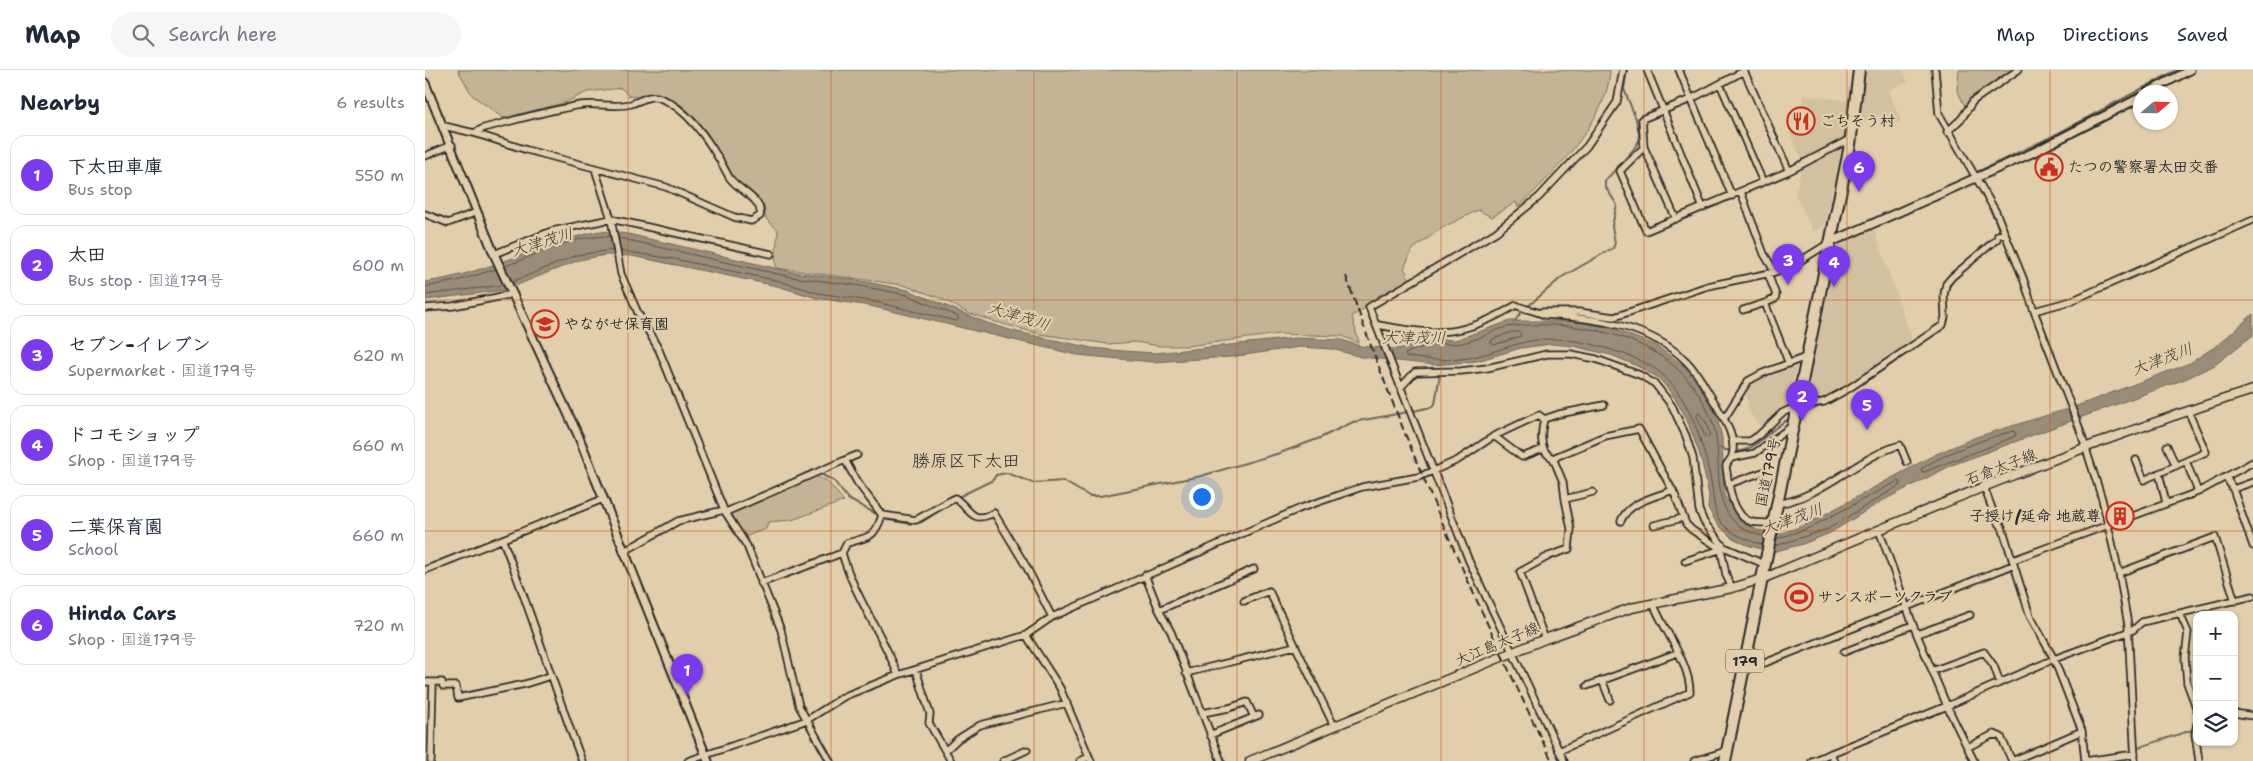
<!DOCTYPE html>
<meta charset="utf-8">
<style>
:root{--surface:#fff;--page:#f6f6f7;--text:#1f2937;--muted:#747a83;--line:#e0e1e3;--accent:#7c3aed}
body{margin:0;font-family:"Shantell Sans","Klee One",sans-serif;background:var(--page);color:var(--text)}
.controls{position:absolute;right:15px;bottom:15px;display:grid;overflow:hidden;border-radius:10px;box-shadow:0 1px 4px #0004}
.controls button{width:45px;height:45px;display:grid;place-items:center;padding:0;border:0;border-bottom:1px solid var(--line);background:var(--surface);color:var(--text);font:25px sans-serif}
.compass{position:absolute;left:1708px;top:15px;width:45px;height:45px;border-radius:50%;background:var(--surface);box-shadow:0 1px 4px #0004;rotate:70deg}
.you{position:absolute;left:776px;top:426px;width:18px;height:18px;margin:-12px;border:4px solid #fff;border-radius:50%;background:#1a73e8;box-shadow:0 0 0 8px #1a73e833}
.badge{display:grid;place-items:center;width:32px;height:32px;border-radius:50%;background:var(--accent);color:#fff;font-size:16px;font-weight:700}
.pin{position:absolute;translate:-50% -41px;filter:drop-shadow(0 1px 2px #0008)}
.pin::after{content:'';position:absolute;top:26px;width:18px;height:15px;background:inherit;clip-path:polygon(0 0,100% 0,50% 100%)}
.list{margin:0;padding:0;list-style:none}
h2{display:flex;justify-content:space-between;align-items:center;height:65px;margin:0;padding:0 20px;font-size:21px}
h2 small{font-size:16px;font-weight:400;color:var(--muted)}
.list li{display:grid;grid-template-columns:32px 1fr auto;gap:15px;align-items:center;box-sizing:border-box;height:80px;margin:0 10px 10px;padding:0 10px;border:1px solid var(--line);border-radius:15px}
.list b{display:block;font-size:19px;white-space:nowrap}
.list p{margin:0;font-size:16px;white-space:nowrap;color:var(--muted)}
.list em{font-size:16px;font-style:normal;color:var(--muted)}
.icon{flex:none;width:28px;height:28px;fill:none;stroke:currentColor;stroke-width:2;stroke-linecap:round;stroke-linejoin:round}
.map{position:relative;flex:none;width:1828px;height:691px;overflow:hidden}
header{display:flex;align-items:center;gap:30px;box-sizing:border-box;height:70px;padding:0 25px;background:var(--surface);border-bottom:1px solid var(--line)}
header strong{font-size:24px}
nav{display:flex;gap:28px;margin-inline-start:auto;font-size:18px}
.search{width:350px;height:45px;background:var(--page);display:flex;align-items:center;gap:12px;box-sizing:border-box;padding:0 18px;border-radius:28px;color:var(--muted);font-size:19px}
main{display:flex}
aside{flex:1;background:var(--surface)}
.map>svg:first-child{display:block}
</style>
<header>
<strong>Map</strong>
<div class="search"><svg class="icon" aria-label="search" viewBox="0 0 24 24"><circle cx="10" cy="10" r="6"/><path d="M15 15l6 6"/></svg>Search here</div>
<nav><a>Map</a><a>Directions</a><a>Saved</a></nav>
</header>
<main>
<aside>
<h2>Nearby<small>6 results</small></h2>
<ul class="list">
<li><span class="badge">1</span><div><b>下太田車庫</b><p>Bus stop</p></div><em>550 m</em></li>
<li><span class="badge">2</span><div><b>太田</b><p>Bus stop · 国道179号</p></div><em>600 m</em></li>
<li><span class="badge">3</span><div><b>セブン-イレブン</b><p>Supermarket · 国道179号</p></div><em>620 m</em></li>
<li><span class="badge">4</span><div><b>ドコモショップ</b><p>Shop · 国道179号</p></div><em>660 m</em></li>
<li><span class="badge">5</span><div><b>二葉保育園</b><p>School</p></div><em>660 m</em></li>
<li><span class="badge">6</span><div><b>Hinda Cars</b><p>Shop · 国道179号</p></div><em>720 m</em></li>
</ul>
</aside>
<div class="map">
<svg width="1828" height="691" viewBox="0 0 1828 691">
<rect width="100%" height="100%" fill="#e2ceac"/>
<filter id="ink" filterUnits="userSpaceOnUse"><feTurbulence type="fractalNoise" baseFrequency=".02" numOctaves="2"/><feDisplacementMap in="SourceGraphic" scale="10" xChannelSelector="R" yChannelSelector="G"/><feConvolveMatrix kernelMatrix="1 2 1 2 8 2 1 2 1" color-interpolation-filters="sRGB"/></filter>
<g filter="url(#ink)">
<path fill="#d3c0a1" d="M1440,0H1478L1483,12L1463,20L1476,51L1460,57L1455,45L1433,53L1438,27Z
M1379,25L1425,31L1419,69L1377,89L1364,62L1368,37L1377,38Z
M1416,79L1400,155L1388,161L1370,124L1376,99Z
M1448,157L1488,272L1433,312L1393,332L1380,334L1412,176Z
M1364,295H1372L1361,342L1351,346L1336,358L1324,342L1320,321L1324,313L1336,305Z"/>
<path fill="#c4b397" stroke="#786f61" d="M33,0H1185C1184,49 1127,105 1093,137L1091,132L1067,147L1053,140L1017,158L988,179L979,198L985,210L953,226L950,232L927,246L934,273L917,266L854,264L762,276H735L710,272L683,274L615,264L571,252L543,243L515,228L478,215L352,198L350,192L353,160L341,149L338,134C330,128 318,121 312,112C291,82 272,30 230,25L226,29L204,26L196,18L162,22L139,33L78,48L47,25Z
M1534,0H1586L1541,38L1532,20Z
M389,405L402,411L419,431L367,450L343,452L341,459L319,467L306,442Z"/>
<path fill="#998d79" stroke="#6d665a" d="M175,161L203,164L367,202L431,210L483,220L562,253L592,262L667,278L698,281L730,283L871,268L917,270L935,276L970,279L990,276L1011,269L1030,270L1085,251H1147L1185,258L1230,275L1258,295L1275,317L1292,347L1297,368L1299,425L1314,450L1332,460L1355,464L1382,454L1509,385L1551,367L1649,337L1765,293L1794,274L1828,244V265L1790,295L1760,309L1527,395L1457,431L1405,463L1378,474L1347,482L1322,475L1306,467L1292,454L1283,438L1284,425L1276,388L1261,347L1249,327L1234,308L1210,295L1186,285L1148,276L1126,274L1096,278L1052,291L1010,295L936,287L907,279L875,277L805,287L728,292L652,285L445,236L392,228L352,216L207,186L181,185L154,190L80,220L0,230V212C61,204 115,173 175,161Z"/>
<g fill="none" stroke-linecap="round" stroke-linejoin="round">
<path stroke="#57524a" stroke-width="1" d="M194,168L366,207L430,215L482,225L532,246L534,249L531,251L446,231L393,223L354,211L249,189L196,181
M80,196C113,185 150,163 185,167
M87,212L152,185L188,180
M0,217L35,210L71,199
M0,225L78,215
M1087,262H1094L1096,266L1069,275L1066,273L1067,270Z
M1274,343L1281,352L1285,365L1283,368L1280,367L1272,346Z
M1588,361L1591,363L1590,366C1560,380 1529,389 1499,402L1496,401L1497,398C1525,381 1556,370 1588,361Z
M1338,475C1322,470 1305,464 1295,451C1287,438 1289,422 1285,407C1278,373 1265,330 1238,305C1225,293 1203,285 1187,280C1168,274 1147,269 1127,269C1102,268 1077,280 1053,286C1030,292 1005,290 981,287L980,284C987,280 1003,275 1012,274C1024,273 1033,275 1045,271C1059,267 1074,257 1088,256C1165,249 1258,270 1287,351C1302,392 1276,454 1339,466
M1350,476L1403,459L1475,415L1476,412L1473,411L1384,458L1351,469"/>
<path stroke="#6d665a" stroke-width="2" d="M1550,103L1626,67L1752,0
M1102,237L1137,207L1188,178L1190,173L1187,156L1192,135L1180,116V111L1208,80L1215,69L1211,49L1199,19L1202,0
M1089,252L1098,240
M1407,331L1448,307L1519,258C1526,245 1519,234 1523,220C1529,202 1563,183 1576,168L1571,151L1564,138
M988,341L1007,337L1010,334L1015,304
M1377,343L1398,335
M1295,378C1329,392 1340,359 1366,348
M334,425L388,400L409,411L423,429L463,450L486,454L497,452L526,433
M531,428L568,410L571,405L582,403L608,413L638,411L664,426H675L776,406L855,383L895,368L928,352L983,342
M304,437L313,434
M1713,691L1712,678L1767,660"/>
<g stroke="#2b2b2b" stroke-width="9">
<path id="minor" d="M1222,0L1278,138
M1254,0L1307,126
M1510,0L1514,44L1571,142L1598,208L1609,241L1654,357L1677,429L1694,503L1703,555L1710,691
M1295,14L1338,112
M19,56L49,63L102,80L241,117L309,147L326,151L335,146C339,129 312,120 304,107C290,80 265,39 235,28C224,24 216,31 206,34C190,38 172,33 156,35C124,40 91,50 59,58L49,63
M1522,62L1537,48L1548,31L1593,0
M1219,77L1251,149
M0,86L27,75
M170,99L186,149L196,204L213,243L234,280L299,440L322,476L356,560L374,636L405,691
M1364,101L1319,1L1266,29L1217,49L1219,77L1195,101L1221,161L1364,101L1425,69
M1316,122L1339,184L1350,202
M0,144L23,153L52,142
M69,184L127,161L186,149L346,184
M1343,204L1351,225L1350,229L1340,233L1364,294
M0,238L28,236L88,224
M1318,240L1340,233
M1609,241L1646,231L1828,150
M1116,242H1154L1189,247L1283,216L1350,202L1367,196L1404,173
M953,255C1013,266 1038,267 1091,235C1101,240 1112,241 1119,245C1168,248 1226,255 1262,292C1274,304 1281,319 1290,333C1299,349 1312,368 1307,386C1306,390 1302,392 1301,396C1303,412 1307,447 1327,452C1333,453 1341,453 1347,453
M976,317L990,302L1036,301L1062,298L1122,284H1146L1171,289L1215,305L1230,314L1247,336L1261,366L1268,388L1274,440L1279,452L1299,477L1339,494
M1119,349C1116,362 1113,382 1128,388L1138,412L1140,429
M1299,349L1323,311L1338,303L1381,287
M1069,366L1097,387L1118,379
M1309,371H1325L1334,365L1357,343L1372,336L1399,332L1423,319L1518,255L1520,247L1519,225L1521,214L1527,207L1572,169L1573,165L1580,163
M1742,376L1751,396
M1128,388L1180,366L1214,359L1250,425L1261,454L1267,460L1296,479L1301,505L1307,518
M1306,388L1330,383L1367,356
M420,390L432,385
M1711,390L1719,410L1781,382L1763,341
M1761,391L1773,422
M1734,403L1741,433
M1801,407L1808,419L1828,476
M1304,414L1338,402
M1559,417L1571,449L1577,457L1605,546L1629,589L1657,661L1660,691
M1808,419L1828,412
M1351,434C1397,428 1431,388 1475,375L1482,392
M301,442L420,390L432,412L457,445L491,450L530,428C547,440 545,454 569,443L601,496L627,547
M457,445C450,468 444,467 422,473L417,483C429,526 457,563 473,605
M1196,451C1203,432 1230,427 1248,420
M1229,455L1258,448
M1454,460L1488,555L1522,636L1549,691
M78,471C107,543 129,618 157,691
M198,482L253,451L299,440
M1588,490L1773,422L1828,392
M1260,491L1297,479
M0,500L178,429
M1694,503L1790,467L1810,531
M720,505L734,540L746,562L796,691
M336,513L417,483
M819,531L844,521L909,656
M734,540L829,499
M1755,544L1763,562L1760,588L1762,613L1772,640
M1492,564L1545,545
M601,565L635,618L666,691
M1120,569L1095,502L1124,486L1144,479L1146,459L1140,429L1168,422
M1419,582L1488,555
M1319,598H1327L1588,495
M491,600L505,644L504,653L526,691
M1507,601L1559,582L1569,596L1575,613
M761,603L870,576
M1177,610L1185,630
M0,612H17L18,616H31L33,628L100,614L125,606
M1162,616L1252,583
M777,643L804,638L822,632L829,647
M1809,643L1828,646
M1772,654L1770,664L1774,691
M785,665L834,645
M1543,677L1569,664L1576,667L1587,691
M521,680L533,669L555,655L642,633
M1134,681L1265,622C1265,593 1239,561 1228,533
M1406,683L1409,691
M6,691L8,612
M263,691L382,650L420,626L473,605L601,565L627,547L876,438L937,417L993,407L1008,401L1033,390L1069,366L1114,345L1119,349L1134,344L1179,335
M578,691L602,680
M655,691L664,687
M1139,691L1044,491L944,237L1071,162L1114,127L1162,76L1192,32L1198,0
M1269,691L1301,681
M1387,691L1522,636L1629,589L1708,560L1717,552L1828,526
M1587,691L1657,661
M1660,691L1710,684"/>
</g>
<g stroke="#2b2b2b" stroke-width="11">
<path id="tertiary" d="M0,13L69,184L153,365L283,691
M1723,22L1765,0
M1404,173L1607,83L1716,27"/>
</g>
<g stroke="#2b2b2b" stroke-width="11">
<path id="secondary" d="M825,691L1120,569L1206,538L1307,518L1337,509C1498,441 1660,372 1828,320"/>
</g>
<g stroke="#2b2b2b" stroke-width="14">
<path id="trunk" d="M1300,691L1425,75L1434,0"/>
</g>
<use href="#minor" stroke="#e2ceac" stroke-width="5.5"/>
<use href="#tertiary" stroke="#e2ceac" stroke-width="7"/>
<use href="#secondary" stroke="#e2ceac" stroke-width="8"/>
<use href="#trunk" stroke="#e2ceac" stroke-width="10"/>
<path stroke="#2b2b2b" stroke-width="2" stroke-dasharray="8 4" stroke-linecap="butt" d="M921,206C978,372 1051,533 1127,691"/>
</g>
</g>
<path fill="none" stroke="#c25012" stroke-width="1" stroke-opacity="0.55" d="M203,0V691M406,0V691M609,0V691M812,0V691M1016,0V691M1219,0V691M1422,0V691M1625,0V691M0,230H1828M0,461H1828"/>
<defs>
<g id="restaurant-ring" transform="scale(1.4375)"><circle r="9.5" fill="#e2ceac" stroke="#c8321e" stroke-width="1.5"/><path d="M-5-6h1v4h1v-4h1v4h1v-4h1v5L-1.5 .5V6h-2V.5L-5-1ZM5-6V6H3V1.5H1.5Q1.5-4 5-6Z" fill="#c8321e"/></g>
<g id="civic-ring" transform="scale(1.4375)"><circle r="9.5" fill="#e2ceac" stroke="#c8321e" stroke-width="1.5"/><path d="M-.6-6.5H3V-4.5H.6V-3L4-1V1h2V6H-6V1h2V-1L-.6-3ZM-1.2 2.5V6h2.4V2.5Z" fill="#c8321e"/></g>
<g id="school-ring" transform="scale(1.4375)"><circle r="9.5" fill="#e2ceac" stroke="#c8321e" stroke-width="1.5"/><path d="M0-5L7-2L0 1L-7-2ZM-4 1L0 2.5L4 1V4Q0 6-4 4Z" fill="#c8321e"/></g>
<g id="building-ring" transform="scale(1.4375)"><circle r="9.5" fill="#e2ceac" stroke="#c8321e" stroke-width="1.5"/><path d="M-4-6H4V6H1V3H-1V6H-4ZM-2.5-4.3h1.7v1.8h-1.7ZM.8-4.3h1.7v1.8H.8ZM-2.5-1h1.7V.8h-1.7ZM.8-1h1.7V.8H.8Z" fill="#c8321e"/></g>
<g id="stadium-ring" transform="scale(1.4375)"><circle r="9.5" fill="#e2ceac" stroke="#c8321e" stroke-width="1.5"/><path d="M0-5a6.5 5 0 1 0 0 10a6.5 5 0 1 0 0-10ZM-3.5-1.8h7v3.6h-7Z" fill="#c8321e"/></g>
</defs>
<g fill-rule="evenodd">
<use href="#restaurant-ring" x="1376" y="51"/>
<use href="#civic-ring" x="1624" y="97"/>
<use href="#school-ring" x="120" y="254"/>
<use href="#building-ring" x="1695" y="446"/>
<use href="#stadium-ring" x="1374" y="527"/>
</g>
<g text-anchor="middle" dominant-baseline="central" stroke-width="4.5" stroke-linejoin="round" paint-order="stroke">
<rect fill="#e2ceac" stroke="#625c52" stroke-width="1" x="1301" y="579.5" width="38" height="23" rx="4"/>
<g font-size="14" font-weight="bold" fill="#2b2b2b">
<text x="1320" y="591">179</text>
</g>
<g font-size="15" font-weight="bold" fill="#2b2b2b" stroke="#e2ceac" text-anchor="start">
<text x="1395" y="51">ごちそう村</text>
<text x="1643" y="97">たつの警察署太田交番</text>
<text x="139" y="254">やながせ保育園</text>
<text x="1676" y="446" text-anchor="end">子授け/延命 地蔵尊</text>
<text x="1393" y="527">サンスポーツクラブ</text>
</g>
<g font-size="15" fill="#2b2b2b" stroke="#e2ceac">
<text transform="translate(1576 397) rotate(-21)">石倉太子線</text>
<text transform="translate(1343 402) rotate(-78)">国道179号</text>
<text transform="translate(1072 574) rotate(-23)">大江島太子線</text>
</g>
<g font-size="16" font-style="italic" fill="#413f3b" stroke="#e2ceac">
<text transform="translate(117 172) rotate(-17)">大津茂川</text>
<text transform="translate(594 246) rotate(17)">大津茂川</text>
<text x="989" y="267">大津茂川</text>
<text transform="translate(1737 289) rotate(-21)">大津茂川</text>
<text transform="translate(1367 449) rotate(-20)">大津茂川</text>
</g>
<g font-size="18" fill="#2b2b2b" stroke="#e2ceac">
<text x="541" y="391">勝原区下太田</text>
</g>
</g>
</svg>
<div class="controls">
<button>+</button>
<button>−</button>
<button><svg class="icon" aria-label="layers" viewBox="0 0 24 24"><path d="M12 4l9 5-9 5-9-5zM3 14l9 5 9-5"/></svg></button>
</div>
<svg class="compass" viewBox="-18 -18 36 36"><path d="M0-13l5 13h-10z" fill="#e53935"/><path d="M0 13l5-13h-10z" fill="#747a83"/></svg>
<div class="you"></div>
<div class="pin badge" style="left:262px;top:625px">1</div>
<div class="pin badge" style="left:1377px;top:351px">2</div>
<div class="pin badge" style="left:1363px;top:215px">3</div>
<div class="pin badge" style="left:1409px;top:217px">4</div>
<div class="pin badge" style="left:1442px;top:360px">5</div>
<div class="pin badge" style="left:1434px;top:122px">6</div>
</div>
</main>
